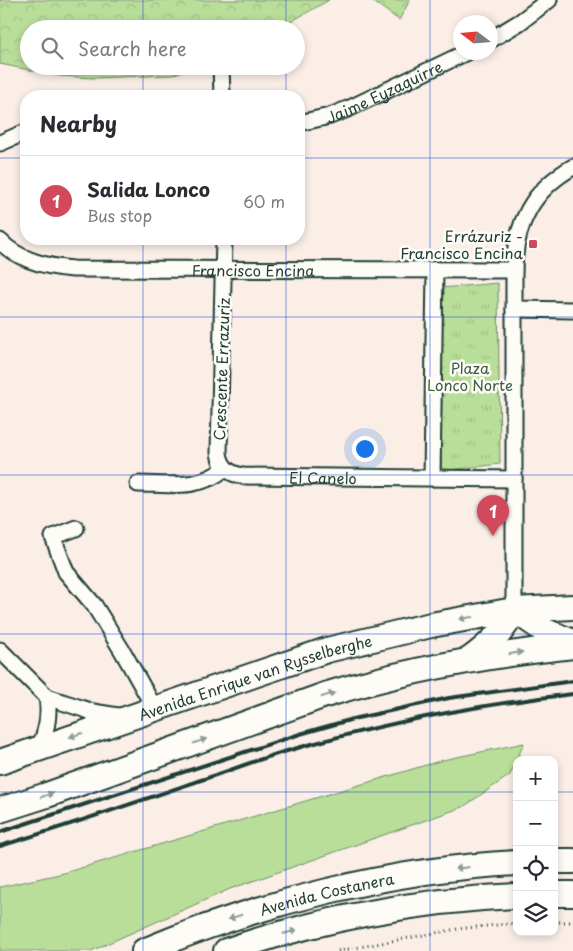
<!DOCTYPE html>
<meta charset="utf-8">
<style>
:root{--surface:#fff;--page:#f2f2f3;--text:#2b2b33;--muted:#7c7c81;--line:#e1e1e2;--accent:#d1495b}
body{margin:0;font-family:"Playpen Sans",sans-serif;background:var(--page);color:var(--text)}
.controls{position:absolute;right:15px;bottom:15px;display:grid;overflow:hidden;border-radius:10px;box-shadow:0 2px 8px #0003}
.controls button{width:45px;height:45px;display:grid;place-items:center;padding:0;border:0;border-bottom:1px solid var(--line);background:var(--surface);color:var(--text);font:25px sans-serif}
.compass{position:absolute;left:453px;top:15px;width:45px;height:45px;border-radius:50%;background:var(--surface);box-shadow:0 2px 8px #0003;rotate:286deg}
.you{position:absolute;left:364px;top:448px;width:18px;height:18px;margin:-12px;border:4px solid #fff;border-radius:50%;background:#1a73e8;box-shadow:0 0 0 8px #1a73e833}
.badge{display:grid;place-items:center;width:32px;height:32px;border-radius:50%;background:var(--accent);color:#fff;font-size:16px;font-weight:700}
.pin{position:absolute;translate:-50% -41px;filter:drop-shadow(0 1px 2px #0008)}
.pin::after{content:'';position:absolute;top:26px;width:18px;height:15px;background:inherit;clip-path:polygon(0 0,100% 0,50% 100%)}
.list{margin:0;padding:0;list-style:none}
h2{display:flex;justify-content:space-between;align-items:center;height:65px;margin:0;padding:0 20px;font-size:21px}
h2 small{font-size:16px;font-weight:400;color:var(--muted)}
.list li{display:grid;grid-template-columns:32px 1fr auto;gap:15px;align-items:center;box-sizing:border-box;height:90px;padding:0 20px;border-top:1px solid var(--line)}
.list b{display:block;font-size:19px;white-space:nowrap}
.list p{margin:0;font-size:16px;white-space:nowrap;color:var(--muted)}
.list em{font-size:16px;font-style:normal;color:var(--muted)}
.icon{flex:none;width:28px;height:28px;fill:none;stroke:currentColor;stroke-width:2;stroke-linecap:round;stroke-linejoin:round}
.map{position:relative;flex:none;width:573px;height:951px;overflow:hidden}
.search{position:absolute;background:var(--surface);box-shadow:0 2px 8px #0003;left:20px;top:20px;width:285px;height:55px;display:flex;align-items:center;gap:12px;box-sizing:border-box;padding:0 18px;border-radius:28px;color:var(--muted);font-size:19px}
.panel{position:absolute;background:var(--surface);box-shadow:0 2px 8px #0003;left:20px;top:90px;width:285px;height:155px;border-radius:20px}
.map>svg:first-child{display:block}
</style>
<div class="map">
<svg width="573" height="951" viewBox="0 0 573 951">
<defs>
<pattern id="forest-crowns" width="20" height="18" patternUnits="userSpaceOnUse" patternTransform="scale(1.25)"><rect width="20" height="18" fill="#b9de99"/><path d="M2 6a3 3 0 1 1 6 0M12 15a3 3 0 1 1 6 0" fill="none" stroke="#9fbf84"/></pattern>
<pattern id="park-tufts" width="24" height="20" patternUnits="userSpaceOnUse" patternTransform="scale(1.25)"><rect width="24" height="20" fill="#b9de99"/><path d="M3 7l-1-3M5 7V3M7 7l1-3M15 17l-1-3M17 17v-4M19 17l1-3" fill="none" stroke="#9fbf84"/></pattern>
</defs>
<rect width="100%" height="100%" fill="#faeee7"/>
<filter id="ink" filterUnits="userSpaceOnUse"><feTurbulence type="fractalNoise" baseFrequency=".02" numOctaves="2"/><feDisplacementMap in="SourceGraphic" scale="10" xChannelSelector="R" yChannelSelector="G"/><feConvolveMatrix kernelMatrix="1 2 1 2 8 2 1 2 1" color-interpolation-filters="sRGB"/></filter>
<g filter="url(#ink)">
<path fill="#b9de99" stroke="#6c8e66" d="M524,743L510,775L463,807L230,889L91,951H0V887L64,873L443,760Z"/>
<path fill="url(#forest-crowns)" stroke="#6c8e66" d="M0,0H329L278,29H29V66H196L172,75L94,78L59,76L0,64Z
M371,0H410L399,20Z"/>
<path fill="url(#park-tufts)" stroke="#6c8e66" d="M498,283L500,464L441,471V288Z"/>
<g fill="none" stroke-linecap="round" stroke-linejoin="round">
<g stroke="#1f3d34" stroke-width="19">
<g id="street">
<path d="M490,40L520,22L549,0"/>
<path d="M221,66L222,96"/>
<path id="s1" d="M299,123L330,116L350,108L467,52"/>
<path d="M0,143L26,132"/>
<path id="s2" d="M224,239L219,453C221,467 229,474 243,476L514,479"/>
<path id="s3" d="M0,241C18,260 48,267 73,269L514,270"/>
<path d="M514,309L573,310"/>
<path d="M432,478L435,270"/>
<path d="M138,484C168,484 201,490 225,468"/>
<path d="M76,528L53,537L66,572L94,605L123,652L155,709"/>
<path d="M514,610V270C515,224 532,190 573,167"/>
<path d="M0,650L47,697L93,712L124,717"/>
<path d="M39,748C47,731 50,716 47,697"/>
</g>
</g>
<g stroke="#1f3d34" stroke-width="28">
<g id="primary">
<path d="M514,610L545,631L573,642"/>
<path d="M469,660C488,646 504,632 514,610"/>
<path id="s4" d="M0,762L327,650L431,625L514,610L573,607"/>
<path d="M0,810L47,795L325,695C406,670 489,655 573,646"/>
<path d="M554,861H573"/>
<path d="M554,894H573"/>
<path id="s5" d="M144,951C258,903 393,869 517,863"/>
<path d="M226,951C317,919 421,900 517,896"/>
</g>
</g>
<path stroke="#1f3d34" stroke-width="3" stroke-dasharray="1 4" stroke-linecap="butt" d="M554,922H573
M338,951L457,929L517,923"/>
<use href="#street" stroke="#fdfcf7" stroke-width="15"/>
<use href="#primary" stroke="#fdfcf7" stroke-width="24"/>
<path stroke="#1f3d34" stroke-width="4" d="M0,832L300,734L353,719L449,698L573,681
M0,846C68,826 134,803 201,780C228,771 254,761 280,753C376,725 474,705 573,694"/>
</g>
<defs><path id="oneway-solid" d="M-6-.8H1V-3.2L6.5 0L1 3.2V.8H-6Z" transform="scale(1.25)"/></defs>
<g fill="#8e9c96">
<use href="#oneway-solid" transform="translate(466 618) rotate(170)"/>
<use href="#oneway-solid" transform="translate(516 653) rotate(-9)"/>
<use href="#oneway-solid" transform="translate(328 695) rotate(-18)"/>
<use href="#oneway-solid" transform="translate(76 735) rotate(162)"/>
<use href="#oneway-solid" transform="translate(200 741) rotate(-20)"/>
<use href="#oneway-solid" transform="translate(47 795) rotate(-19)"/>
<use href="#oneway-solid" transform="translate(462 868) rotate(173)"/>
<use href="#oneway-solid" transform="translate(235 917) rotate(161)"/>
<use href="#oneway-solid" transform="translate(290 932) rotate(-15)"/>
</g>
</g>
<path fill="none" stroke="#1d4ed8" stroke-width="1" stroke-opacity="0.55" d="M143,0V29M286,0V29M430,0V951M143,66V96M286,66V96M0,158H26M299,158H573M143,239V951M286,239V951M0,317H573M0,475H573M0,634H573M0,792H517M554,792H573"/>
<rect fill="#d1495b" stroke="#fdfcf7" stroke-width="2" x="528" y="239" width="10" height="10" rx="2.5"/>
<g text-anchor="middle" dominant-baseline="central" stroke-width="5" stroke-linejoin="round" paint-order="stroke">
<g font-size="15" fill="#1f3d34" stroke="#fdfcf7">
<text stroke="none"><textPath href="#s1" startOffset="91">Jaime Eyzaguirre</textPath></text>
<text stroke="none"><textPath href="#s3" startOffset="260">Francisco Encina</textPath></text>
<text transform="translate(221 369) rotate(-88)">Crescente Errazuriz</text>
<text stroke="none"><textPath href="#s2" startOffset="330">El Canelo</textPath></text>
<text stroke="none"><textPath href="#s4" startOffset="269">Avenida Enrique van Rysselberghe</textPath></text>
<text stroke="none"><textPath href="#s5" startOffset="192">Avenida Costanera</textPath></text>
</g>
<g font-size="15" fill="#1f3d34" stroke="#fdfcf7" text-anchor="end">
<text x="523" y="235">Errázuriz -<tspan x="523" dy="17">Francisco Encina</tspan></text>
</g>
<g font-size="15" fill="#3e5d48" stroke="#fdfcf7">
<text x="470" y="367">Plaza<tspan x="470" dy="17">Lonco Norte</tspan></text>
</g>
</g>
</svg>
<div class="controls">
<button>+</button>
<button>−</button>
<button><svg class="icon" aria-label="locate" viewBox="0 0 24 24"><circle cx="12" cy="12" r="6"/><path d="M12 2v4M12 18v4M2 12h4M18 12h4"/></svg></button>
<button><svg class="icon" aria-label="layers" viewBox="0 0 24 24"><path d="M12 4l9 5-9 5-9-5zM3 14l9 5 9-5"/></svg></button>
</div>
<svg class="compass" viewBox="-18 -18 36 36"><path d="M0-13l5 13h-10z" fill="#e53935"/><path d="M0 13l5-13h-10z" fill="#7c7c81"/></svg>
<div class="you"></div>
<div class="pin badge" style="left:493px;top:536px">1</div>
<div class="search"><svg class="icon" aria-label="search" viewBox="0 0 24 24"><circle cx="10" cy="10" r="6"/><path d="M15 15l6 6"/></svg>Search here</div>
<section class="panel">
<h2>Nearby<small></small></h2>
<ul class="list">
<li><span class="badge">1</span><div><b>Salida Lonco</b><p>Bus stop</p></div><em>60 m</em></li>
</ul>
</section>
</div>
